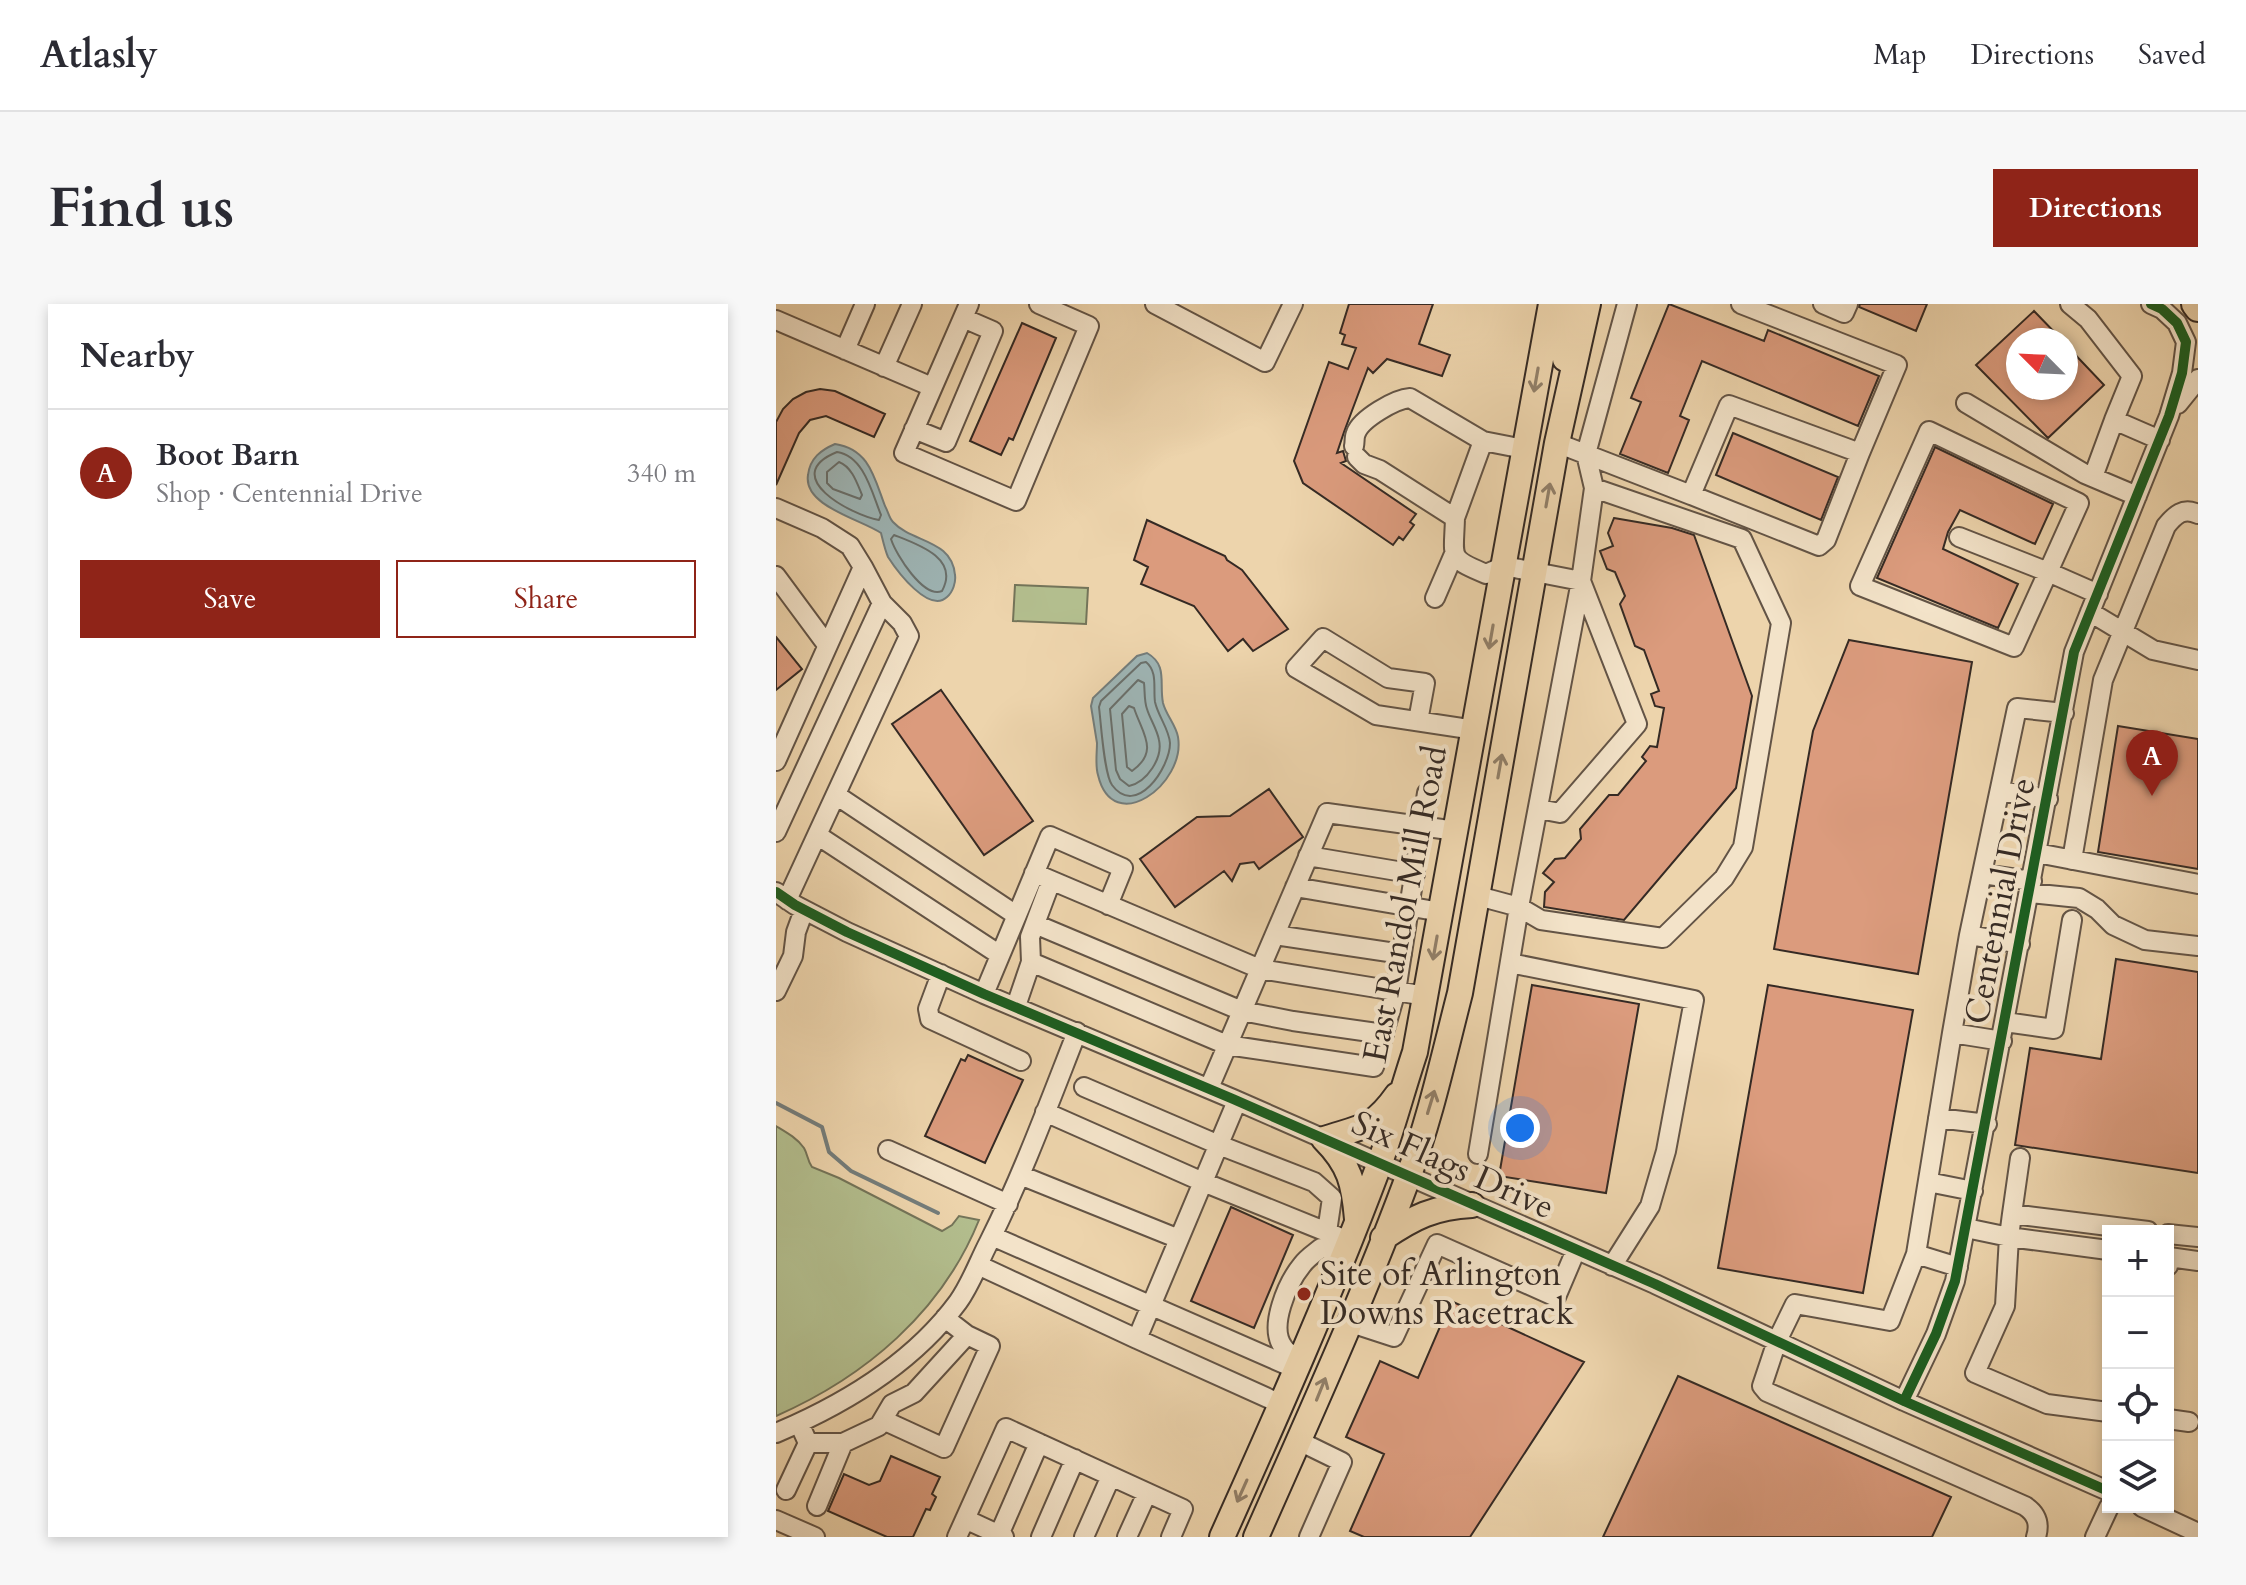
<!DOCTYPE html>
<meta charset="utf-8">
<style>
:root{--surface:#fff;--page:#f7f7f7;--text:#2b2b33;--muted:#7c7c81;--line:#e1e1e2;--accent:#8f2418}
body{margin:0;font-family:Cardo,serif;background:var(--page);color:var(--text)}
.controls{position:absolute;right:24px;bottom:24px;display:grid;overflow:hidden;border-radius:0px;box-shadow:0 4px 12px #0003}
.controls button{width:72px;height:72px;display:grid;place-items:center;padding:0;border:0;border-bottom:2px solid var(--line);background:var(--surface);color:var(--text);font:40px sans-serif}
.compass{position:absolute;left:1230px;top:24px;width:72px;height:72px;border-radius:50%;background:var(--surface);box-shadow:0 4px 12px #0003;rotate:294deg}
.you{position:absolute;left:744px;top:824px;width:28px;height:28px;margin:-20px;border:6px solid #fff;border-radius:50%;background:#1a73e8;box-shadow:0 0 0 12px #1a73e833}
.badge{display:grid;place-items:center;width:52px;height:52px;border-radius:50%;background:var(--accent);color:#fff;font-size:26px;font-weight:700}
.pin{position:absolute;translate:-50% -66px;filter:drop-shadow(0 2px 4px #0008)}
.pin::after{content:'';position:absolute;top:42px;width:28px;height:24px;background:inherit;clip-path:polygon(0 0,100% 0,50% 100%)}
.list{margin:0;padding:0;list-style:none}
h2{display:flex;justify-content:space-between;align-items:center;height:104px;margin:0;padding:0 32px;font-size:34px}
h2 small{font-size:26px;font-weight:400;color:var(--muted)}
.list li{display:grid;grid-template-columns:52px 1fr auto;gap:24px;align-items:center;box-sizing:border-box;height:128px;padding:0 32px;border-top:2px solid var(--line)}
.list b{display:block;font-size:30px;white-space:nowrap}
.list p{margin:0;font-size:26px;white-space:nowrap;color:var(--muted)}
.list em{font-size:26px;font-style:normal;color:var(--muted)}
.actions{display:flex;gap:16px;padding:24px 32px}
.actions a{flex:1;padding:18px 0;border:2px solid var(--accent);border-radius:0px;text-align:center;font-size:28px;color:var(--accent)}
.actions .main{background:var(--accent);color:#fff}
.icon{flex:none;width:44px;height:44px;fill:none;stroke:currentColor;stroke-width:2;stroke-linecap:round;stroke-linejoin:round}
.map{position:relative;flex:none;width:1422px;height:1233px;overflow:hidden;border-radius:0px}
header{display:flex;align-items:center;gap:48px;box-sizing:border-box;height:112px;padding:0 40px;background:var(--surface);border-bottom:2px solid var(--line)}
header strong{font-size:38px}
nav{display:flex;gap:44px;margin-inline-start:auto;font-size:28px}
.intro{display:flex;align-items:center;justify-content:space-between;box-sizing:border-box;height:192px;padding:0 48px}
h1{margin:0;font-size:56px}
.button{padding:20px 36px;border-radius:0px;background:var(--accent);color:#fff;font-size:28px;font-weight:700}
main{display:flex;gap:48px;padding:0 48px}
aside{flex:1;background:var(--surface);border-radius:0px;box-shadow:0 4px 12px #0003}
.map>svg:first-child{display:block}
</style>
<header>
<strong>Atlasly</strong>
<nav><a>Map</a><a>Directions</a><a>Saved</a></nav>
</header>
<div class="intro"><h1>Find us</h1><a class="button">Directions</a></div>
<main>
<aside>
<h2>Nearby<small></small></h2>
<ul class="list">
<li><span class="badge">A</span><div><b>Boot Barn</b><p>Shop · Centennial Drive</p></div><em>340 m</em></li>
</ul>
<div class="actions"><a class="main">Save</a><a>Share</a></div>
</aside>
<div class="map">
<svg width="1422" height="1233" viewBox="0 0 1422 1233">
<rect width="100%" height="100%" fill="#edd4ac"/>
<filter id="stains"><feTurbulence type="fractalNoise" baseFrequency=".0025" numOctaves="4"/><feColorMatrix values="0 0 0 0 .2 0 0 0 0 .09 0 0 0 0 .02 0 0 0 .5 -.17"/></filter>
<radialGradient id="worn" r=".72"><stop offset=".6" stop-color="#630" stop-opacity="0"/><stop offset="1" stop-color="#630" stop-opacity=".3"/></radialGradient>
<path fill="#b3be8e" stroke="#747459" stroke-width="2" d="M239,281L312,284L310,320L237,317Z
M0,822C10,828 21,834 28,844C32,851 31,856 36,863L63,874L166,927L176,921L183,912L203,916C166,1008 89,1073 0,1112Z"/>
<path fill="#9eb5b5" stroke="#747d7b" stroke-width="2" d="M59,140C93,145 98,173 109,202C112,207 113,214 117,218C136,239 176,235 179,271C180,278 177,288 171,293C153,310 121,267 112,253C109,246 107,237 105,229C84,215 27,202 32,171C34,154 45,146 59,140Z
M371,349C392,361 383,379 387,399C390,411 400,421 402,433C410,480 337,534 322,471C319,461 321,449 321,439C319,427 317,415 315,402L317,394L361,352Z"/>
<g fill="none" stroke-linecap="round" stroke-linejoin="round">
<path stroke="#6a706c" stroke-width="2" d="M61,148C88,152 96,189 105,211L103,216C75,211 2,172 61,148Z
M63,158C76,163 81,179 86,191L84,195L57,185L51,179V168Z
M118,231C141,240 184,254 166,287C148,295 120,251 115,235Z
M370,358C382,368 377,384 379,398C382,412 393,425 394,439C394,464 360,514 336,481C328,470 325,419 323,403L325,397L365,359Z
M362,376L368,379C369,387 368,397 371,405C374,415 381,425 383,436C387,454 371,478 353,482L344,475L340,466L334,405Z
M353,402L358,404C366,429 384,447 356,467L351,463L346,410Z"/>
<path stroke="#747d7b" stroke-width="4" d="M0,799L46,823L53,848L75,867L162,909"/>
</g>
<path fill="#db9b7d" stroke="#352a24" stroke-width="2" d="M573,0H657L643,40L674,51L666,72L611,55L597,69L592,64L568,128L561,149L567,147L570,157L565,159L640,210L634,218L638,221L627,236L623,233L617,241L527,179L518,157L553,58L572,65L580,44L566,40L569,31L564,29Z
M893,0L988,37L992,26L1103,72L1082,122L926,57L904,112L913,116L892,169L844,150L865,98L855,94Z
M1084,0H1151L1140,27L1083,3Z
M1258,7L1286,36H1242V84H1290V41L1328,81L1272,134L1200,61Z
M246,19L280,34L237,136L233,134L225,151L194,137Z
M44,85L59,87L109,110L98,133L50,112L34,116L23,129L0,181V118L7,105L17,95L30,88Z
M957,129L1062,173L1045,216L940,171Z
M1159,143L1277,200L1259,240L1184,206L1172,228L1167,245L1242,280L1222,324L1101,274Z
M838,214L896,224L918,231L976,392L960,484L848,616L768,603L769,588L778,578L767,569L779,555L789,554L805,535L804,525L833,491H842L870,457L866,453L874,442L881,443L888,404L879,402L875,390L883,387L868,346L859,342L844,300L849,292L839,268L831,265L824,247L837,242L832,229Z
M371,216L449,252L451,256L466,266L512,325L477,347L467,335L452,347L418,302L365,280L372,263L358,256Z
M0,333L26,365L0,386Z
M1073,336L1196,358L1142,670L998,645L1037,427Z
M165,386L257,517L208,551L116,420Z
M1342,422L1422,435V565L1322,548Z
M493,485L527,533L483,565L478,558L464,560L456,577L448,567L399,603L364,555L421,513L454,512Z
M1340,655L1422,668V869L1239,841L1254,744L1325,755Z
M756,681L863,700L830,889L723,872Z
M992,681L1137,706L1087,989L942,964Z
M192,751L247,776L209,859L149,832L185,755L189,757Z
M455,903L517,931L478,1024L415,997Z
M675,997L808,1058L694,1233H588L574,1227L608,1150L570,1133L604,1057L642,1074Z
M902,1072L1175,1193L1156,1233H827Z
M115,1152L164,1173L156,1190L160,1193L154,1206L150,1205L137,1233H111L52,1207L68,1170L93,1181L104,1177Z"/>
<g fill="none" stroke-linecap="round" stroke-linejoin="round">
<g stroke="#635446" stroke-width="22">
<path id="minor" d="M193,0L128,149L240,197L313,22L263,0
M379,0L489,58L517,0
M1047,0L1068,9L1072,0
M1294,0L1312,15L1356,72L1338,116
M0,16L156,83
M69,46L89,0
M108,63L136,0
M1190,99L1309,170L1361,192
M1402,100L1422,75
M138,125L170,138L217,27L187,14
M781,139L915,191L953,101L1084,149L1121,61L965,0
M578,142C579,138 578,133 580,129C585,115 619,95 634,94L707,137L748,145
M581,153L588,160L604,166L679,214L707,137
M1317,173L1338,116L1384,136
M915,191L1043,242L1050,236L1084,149
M0,204L46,224L74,242L87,263L0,457
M679,214C678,254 671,254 710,270L728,262L805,277L743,603L702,850
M1183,233L1272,268L1303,199L1153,127L1084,282L1238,343L1272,268L1322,290
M87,263L106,299
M0,272L51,341
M659,294L678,250
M1314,308L1377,346L1422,356
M642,417L649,379L612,374L547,334L520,364L600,411L699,426
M1224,487L1272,495
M60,491L240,611
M763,505L784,509L861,420L805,277L818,184
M0,528L106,299L126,319L133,332L41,531L224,651
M1261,549L1422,580
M532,552L639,570
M1296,556L1327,376L1390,222C1399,211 1407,203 1422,210
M258,569L484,665L650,692
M1206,570L1256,577
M519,583L665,608
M0,588L19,601L71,628L208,690L457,795L879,980L1128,1097L1332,1187
M1254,589L1303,594L1321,605L1337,621L1369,636L1422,642
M702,592L743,603L765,616L887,634L948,574L967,543L1005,319L966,235L818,184L810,150L851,0
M11,596L41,531
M259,620L466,707L517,717L608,730
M499,631L626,650
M1193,631L1176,729L1226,737
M1244,640L1193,631L1241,404L1288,409
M255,658L254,633L275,577
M734,659L918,696L890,847L874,902L836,962
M165,670L152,705L154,715L245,757
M0,687L17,652L20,628L28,606
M208,690L274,532L347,564L332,601
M240,702L255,658L451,741L598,763L620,687L651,489
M1229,718L1278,725L1296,616
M1176,729L1140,950L1114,1017L1019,1000L1001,1037L986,1082L991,1088L1249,1202C1261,1210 1264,1220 1260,1233
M308,783L443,841L538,878L556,894L551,928
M433,784L551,509L680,527
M269,808L427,878L573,937
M1162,814L1211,820
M112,846L232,900
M244,871L403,935
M1152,878L1197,887
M1236,910L1244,854
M1190,924L1233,933L1229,1002L1199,1069L1271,1100L1332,1108
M1392,930L1422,933
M216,932L520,1065
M1332,946L1233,933L1236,910L1372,927
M1140,950L1182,963
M202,961L361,1035L461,797
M1392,962L1393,953L1422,957
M572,1018L618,1033L661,940L780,993L800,946
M361,1035L505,1100
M524,1055C519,1052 511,1049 508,1044C491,1024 512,978 526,961C531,954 539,949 545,944L570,946
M1128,1097L1160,1030L1179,977L1298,348L1393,112L1406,69L1410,38L1401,19L1386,5L1375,0
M1392,1115L1413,1118
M107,1116L168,1144L214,1042L191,1031
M23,1119L32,1139H67L103,1122L116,1100L138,1089L191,1031L169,1014
M0,1129C69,1100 137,1059 182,998C195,980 203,957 213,938C247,870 273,799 301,728
M523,1137L566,1158L533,1233
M10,1186L32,1139
M41,1202L67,1139
M1366,1203L1422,1229
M189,1215L228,1233
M0,1216L39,1233
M223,1231L263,1139
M181,1233L230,1124L407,1205L395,1233
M265,1233L299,1155
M308,1233L335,1172
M351,1233L371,1189
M1319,1233L1333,1203"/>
</g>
<g stroke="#352a24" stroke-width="28">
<path id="major" d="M789,55L788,33L793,0
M581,915C578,880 574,861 548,835C585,823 597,825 621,791
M607,934C638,913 658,903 696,901
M446,1233C501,1111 555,989 602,864C616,826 626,787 639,748L775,0
M480,1233C532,1115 586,997 631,876C654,816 668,751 684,689L781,139L812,0"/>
</g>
<g stroke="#352a24" stroke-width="30">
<path id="highway" d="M1419,0L1422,4"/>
</g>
<use href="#minor" stroke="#f3e3c9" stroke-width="18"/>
<use href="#major" stroke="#edd4ac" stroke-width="24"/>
<use href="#highway" stroke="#edd4ac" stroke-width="26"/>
<g stroke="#f3e3c9" stroke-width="15">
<path id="cycleway" d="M0,588L19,601L71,628L208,690L457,795L879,980L1128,1097L1332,1187
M1128,1097L1160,1030L1179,977L1298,348L1393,112L1406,69L1410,38L1401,19L1386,5L1375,0"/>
</g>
<use href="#cycleway" stroke="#1b5e20" stroke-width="10"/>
</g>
<defs><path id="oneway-shaft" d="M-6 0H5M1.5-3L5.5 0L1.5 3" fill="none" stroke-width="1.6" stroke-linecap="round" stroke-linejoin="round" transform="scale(2)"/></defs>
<g stroke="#917f68">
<use href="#oneway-shaft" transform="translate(760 76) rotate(100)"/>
<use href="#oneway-shaft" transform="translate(772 191) rotate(-80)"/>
<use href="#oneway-shaft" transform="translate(715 333) rotate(100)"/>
<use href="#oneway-shaft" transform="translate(724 462) rotate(-80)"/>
<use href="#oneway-shaft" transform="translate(659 644) rotate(100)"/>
<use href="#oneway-shaft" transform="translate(655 798) rotate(-73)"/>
<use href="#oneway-shaft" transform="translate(545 1085) rotate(-68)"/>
<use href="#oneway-shaft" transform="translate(466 1187) rotate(114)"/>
</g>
<circle fill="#8f2418" stroke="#f3e3c9" stroke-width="3" cx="528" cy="990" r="8"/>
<g text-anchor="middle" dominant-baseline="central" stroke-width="8" stroke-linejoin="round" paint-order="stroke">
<g font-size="34" fill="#352a24" stroke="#f3e3c9">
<text transform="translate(1224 597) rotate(-79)">Centennial Drive</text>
<text transform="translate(629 600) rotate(-79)">East Randol Mill Road</text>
<text transform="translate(677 861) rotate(24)">Six Flags Drive</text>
</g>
<g font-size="34" fill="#352a24" stroke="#f3e3c9" text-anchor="start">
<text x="544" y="970">Site of Arlington<tspan x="544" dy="39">Downs Racetrack</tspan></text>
</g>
</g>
<rect width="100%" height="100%" filter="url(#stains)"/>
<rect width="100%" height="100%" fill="url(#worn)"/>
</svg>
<div class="controls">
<button>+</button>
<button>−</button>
<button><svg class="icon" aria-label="locate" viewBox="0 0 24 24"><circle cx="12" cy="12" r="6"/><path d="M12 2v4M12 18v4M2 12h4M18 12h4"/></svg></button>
<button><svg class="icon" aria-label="layers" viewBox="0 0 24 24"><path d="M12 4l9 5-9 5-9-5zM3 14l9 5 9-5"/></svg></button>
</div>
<svg class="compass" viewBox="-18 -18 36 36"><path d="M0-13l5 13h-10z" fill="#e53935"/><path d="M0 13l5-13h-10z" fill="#7c7c81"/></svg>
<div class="you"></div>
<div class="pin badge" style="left:1376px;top:492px">A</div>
</div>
</main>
